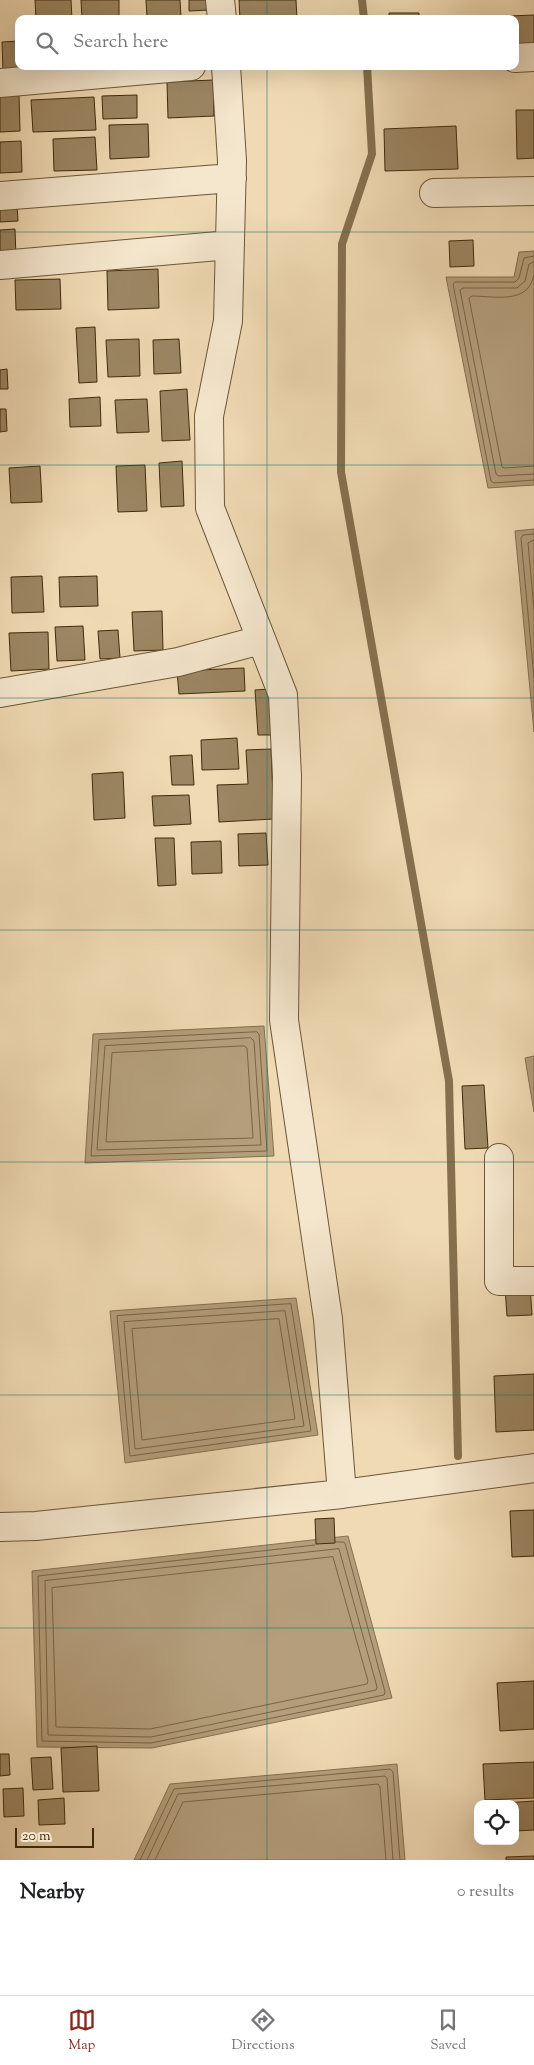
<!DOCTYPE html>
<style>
:root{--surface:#fff;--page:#f2f2f2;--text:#202124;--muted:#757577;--line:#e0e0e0;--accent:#8f2418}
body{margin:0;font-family:"Sorts Mill Goudy",serif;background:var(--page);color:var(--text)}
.controls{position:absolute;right:15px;bottom:15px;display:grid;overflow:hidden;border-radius:10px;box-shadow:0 5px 20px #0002}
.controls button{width:45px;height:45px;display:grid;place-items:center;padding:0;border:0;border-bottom:1px solid var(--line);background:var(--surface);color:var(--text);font:25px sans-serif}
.scale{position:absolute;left:15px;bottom:12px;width:79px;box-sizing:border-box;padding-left:5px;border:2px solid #402b0b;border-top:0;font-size:14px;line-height:18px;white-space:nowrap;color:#402b0b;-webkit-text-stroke:4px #f5e7ce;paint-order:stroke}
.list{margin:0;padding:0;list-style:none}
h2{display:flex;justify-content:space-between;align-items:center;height:65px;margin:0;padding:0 20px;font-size:21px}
h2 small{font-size:16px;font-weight:400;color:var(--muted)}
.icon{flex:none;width:28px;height:28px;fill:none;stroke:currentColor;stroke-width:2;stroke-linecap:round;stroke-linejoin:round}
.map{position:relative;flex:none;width:534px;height:1860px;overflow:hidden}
.search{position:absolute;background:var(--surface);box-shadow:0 5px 20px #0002;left:15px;right:15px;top:15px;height:55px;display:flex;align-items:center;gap:12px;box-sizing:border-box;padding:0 18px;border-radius:10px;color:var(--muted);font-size:19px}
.sheet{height:135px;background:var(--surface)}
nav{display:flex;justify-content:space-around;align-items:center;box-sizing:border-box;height:70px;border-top:1px solid var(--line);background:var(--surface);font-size:14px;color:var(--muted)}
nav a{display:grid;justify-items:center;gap:2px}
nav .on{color:var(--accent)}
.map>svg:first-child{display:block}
</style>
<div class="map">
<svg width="534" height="1860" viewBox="0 0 534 1860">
<rect width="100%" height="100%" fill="#f0dab4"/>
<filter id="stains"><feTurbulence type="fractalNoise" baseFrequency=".004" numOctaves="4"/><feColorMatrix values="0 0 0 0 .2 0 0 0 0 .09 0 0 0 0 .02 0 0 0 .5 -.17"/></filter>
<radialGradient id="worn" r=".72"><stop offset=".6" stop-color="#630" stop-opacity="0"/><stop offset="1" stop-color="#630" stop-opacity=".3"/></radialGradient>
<path fill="#b49e7b" stroke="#86704e" d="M534,251V485L488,488L446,277H514L519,252Z
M534,529V732L515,531Z
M264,1026L274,1156L85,1163L93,1034Z
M534,1056V1112L525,1058Z
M296,1298L318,1435L125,1463L110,1311Z
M348,1536L392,1698L152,1748L37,1747L32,1571Z
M397,1764L405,1860H134L170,1784Z"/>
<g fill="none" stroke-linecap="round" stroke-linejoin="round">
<path stroke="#7a6443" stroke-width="1" d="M534,256L524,258L519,278L515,282H455L453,284L491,481L494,483L534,480
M534,262L529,264L525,281L517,288H463L460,290L496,474L499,476L534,474
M534,275C528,305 495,296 472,296L469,298L502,467L505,468L534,466
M534,534L523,535L521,538L534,678
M534,540L528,543L534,610
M257,1032L259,1034L267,1151L91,1156L99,1040Z
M251,1038L254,1041L261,1145L97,1150L105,1046Z
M244,1046L247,1048L253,1138L106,1142L112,1053Z
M291,1304L311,1431L130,1456L117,1316Z
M285,1311L304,1426L135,1449L124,1322Z
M279,1319L295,1419L142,1440L132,1329Z
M315,1545L38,1576L42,1741L151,1743L384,1695L385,1692L345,1543L343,1542H336
M339,1549L377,1687L376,1690L151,1737L48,1735L45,1581Z
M333,1557L368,1681L367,1684L150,1729L56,1727L52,1588Z
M140,1860L174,1789L390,1769L393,1772L400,1860
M147,1860L178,1794L385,1776L387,1778L393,1860
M155,1860L183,1802L378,1784L380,1787L386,1860"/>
<path stroke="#86704e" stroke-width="8" d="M362,0L364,19
M367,66L372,154L342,244L341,472L449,1081L458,1456"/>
</g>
<path fill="#9c8663" stroke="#402b0b" d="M35,0H71L72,19H36Z
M81,0H119V19H82Z
M146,0H180L181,17L147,18Z
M189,0H209V10L189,11Z
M239,0H296L297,19H240Z
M389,13H419V19H389Z
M534,15V52L515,53V19H510V16Z
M19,41V66H47L3,71L2,42Z
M213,80L214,116L168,118L167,82Z
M19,95L20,131L0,132V96Z
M137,95V118L103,119L102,96Z
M94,97L96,130L33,132L31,100Z
M516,110H534V158L517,159Z
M148,124L149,157L110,159L109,125Z
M456,126L458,169L385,171L384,129Z
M95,137L97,170L54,171L53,139Z
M21,141L22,172L0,173V142Z
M0,204H17L18,221L0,222Z
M15,229L16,258H0V230Z
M473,240L474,266L450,267L449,241Z
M158,269L159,308L108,310L107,271Z
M60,279L61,309L16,310L15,280Z
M95,327L97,382L79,383L76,328Z
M139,339L140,376L108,377L106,340Z
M179,339L181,373L154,374L153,340Z
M7,369L8,389H0V370Z
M187,389L190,440L162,441L160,391Z
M100,397L101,426L70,427L69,399Z
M147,399L149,432L117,433L115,400Z
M0,409H6L7,431L0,432Z
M182,461L184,506L161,507L159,463Z
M145,465L147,511L118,512L116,466Z
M40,466L42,502L11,503L9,468Z
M42,576L44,612L12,613L11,577Z
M97,576L98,606L60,607L59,577Z
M162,611L163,650L134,651L132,612Z
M83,626L85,660L57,661L55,627Z
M118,630L120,658L100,659L98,631Z
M48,632L49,669L11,671L9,633Z
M244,668L245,691L179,694L177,671Z
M270,689L271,735H258L255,690Z
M237,738L239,769L202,770L201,740Z
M271,749L274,819L219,822L217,785L248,784L246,750Z
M192,755L194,785H172L170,756Z
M123,772L125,818L94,820L92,774Z
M189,795L191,824L154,826L152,796Z
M266,833L268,865L239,866L238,834Z
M155,838H174L176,885L158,886Z
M221,841L222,873L192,874L191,842Z
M484,1085L488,1148L465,1149L462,1086Z
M530,1286L532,1315L507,1316L505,1287Z
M534,1374V1430L496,1432L494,1376Z
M534,1510V1556L512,1557L510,1511Z
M334,1518L335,1543L316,1544L315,1519Z
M534,1681V1729L500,1731L497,1683Z
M97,1746L99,1791L63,1792L61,1748Z
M0,1754H9L10,1775L0,1776Z
M51,1757L53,1789L33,1790L31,1758Z
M534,1762V1798L485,1800L483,1764Z
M23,1788L24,1816L4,1817L3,1789Z
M64,1798L65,1824L39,1825L38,1800Z
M534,1801V1830L515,1831V1804L505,1803Z
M534,1856V1860H506V1857Z"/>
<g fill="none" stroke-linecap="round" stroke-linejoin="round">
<g stroke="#6c5735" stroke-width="30">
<path id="minor" d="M220,0L222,19
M515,58L534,57
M226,66L232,161L228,321L209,416L210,508L283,695L287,776L284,1020L328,1319L342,1494
M0,83L191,66
M434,193L534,191
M0,196L232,178
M0,265L230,245
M0,693L178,662L261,640
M499,1158V1281H534
M0,1527L36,1526L342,1494L534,1468"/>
</g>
<use href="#minor" stroke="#f5e7ce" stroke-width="28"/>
</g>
<path fill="none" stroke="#0f766e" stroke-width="1" stroke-opacity="0.55" d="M267,0V19M267,66V1860M0,232H534M0,465H534M0,698H534M0,930H534M0,1162H534M0,1395H534M0,1628H534"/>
<rect width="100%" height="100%" filter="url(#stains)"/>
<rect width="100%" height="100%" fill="url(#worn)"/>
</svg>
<div class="controls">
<button><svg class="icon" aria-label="locate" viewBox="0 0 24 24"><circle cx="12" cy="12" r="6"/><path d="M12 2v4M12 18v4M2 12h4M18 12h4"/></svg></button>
</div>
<div class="scale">20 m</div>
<div class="search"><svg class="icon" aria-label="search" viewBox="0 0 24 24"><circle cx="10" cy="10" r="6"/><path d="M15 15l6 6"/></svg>Search here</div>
</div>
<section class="sheet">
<h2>Nearby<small>0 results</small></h2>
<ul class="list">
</ul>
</section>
<nav>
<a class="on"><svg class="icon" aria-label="map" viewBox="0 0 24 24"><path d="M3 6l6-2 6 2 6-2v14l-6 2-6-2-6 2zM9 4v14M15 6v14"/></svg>Map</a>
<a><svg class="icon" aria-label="directions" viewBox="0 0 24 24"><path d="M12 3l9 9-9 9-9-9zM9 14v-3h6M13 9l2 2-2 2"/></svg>Directions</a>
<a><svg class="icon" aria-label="saved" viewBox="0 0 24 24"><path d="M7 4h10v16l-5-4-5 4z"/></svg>Saved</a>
</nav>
